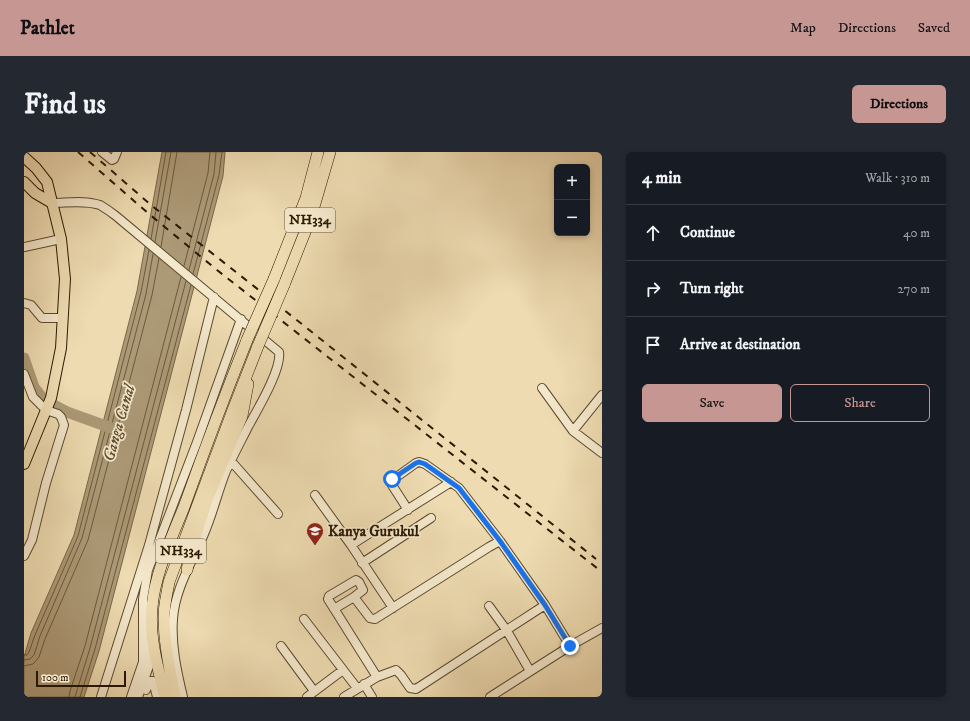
<!DOCTYPE html>
<meta charset="utf-8">
<style>
:root{--surface:#171b24;--page:#242831;--text:#f1f3f6;--muted:#9ea1a6;--line:#363941;--accent:#c59692}
body{margin:0;font-family:"IM FELL DW Pica",serif;background:var(--page);color:var(--text)}
.controls{position:absolute;right:12px;top:12px;display:grid;overflow:hidden;border-radius:6px;box-shadow:0 2px 6px #0003}
.controls button{width:36px;height:36px;display:grid;place-items:center;padding:0;border:0;border-bottom:1px solid var(--line);background:var(--surface);color:var(--text);font:20px sans-serif}
.scale{position:absolute;left:12px;bottom:10px;width:90px;box-sizing:border-box;padding-left:4px;border:2px solid #2c1903;border-top:0;font-size:11px;line-height:14px;white-space:nowrap;color:#2c1903;-webkit-text-stroke:3px #f4e8cc;paint-order:stroke}
.stop{position:absolute;width:12px;height:12px;margin:-9px;border:3px solid #1a73e8;border-radius:50%;background:#fff}
.stop.end{background:#1a73e8;border-color:#fff;box-shadow:0 1px 4px #0008}
.list{margin:0;padding:0;list-style:none}
h2{display:flex;justify-content:space-between;align-items:center;height:52px;margin:0;padding:0 16px;font-size:17px}
h2 small{font-size:13px;font-weight:400;color:var(--muted)}
.list li{display:grid;grid-template-columns:26px 1fr auto;gap:12px;align-items:center;box-sizing:border-box;height:56px;padding:0 16px;border-top:1px solid var(--line)}
.list b{display:block;font-size:15px;white-space:nowrap}
.list em{font-size:13px;font-style:normal;color:var(--muted)}
.actions{display:flex;gap:8px;padding:12px 16px}
.actions a{flex:1;padding:9px 0;border:1px solid var(--accent);border-radius:6px;text-align:center;font-size:14px;color:var(--accent)}
.actions .main{background:var(--accent);color:#111}
.icon{flex:none;width:22px;height:22px;fill:none;stroke:currentColor;stroke-width:2;stroke-linecap:round;stroke-linejoin:round}
.map{position:relative;flex:none;width:578px;height:545px;overflow:hidden;border-radius:6px}
header{display:flex;align-items:center;gap:24px;box-sizing:border-box;height:56px;padding:0 20px;background:var(--accent);color:#111}
header strong{font-size:19px}
nav{display:flex;gap:22px;margin-inline-start:auto;font-size:14px}
.intro{display:flex;align-items:center;justify-content:space-between;box-sizing:border-box;height:96px;padding:0 24px}
h1{margin:0;font-size:28px}
.button{padding:10px 18px;border-radius:6px;background:var(--accent);color:#111;font-size:14px;font-weight:700}
main{display:flex;gap:24px;padding:0 24px}
aside{flex:1;background:var(--surface);border-radius:6px;box-shadow:0 2px 6px #0003}
.map>svg:first-child{display:block}
</style>
<header>
<strong>Pathlet</strong>
<nav><a>Map</a><a>Directions</a><a>Saved</a></nav>
</header>
<div class="intro"><h1>Find us</h1><a class="button">Directions</a></div>
<main>
<div class="map">
<svg width="578" height="545" viewBox="0 0 578 545">
<rect width="100%" height="100%" fill="#eedbb1"/>
<filter id="stains"><feTurbulence type="fractalNoise" baseFrequency=".005" numOctaves="4"/><feColorMatrix values="0 0 0 0 .2 0 0 0 0 .09 0 0 0 0 .02 0 0 0 .5 -.17"/></filter>
<radialGradient id="worn" r=".72"><stop offset=".6" stop-color="#630" stop-opacity="0"/><stop offset="1" stop-color="#630" stop-opacity=".3"/></radialGradient>
<path fill="#ac9976" stroke="#796648" d="M138,0H201L199,24L75,499L60,545H0V505L7,481L50,383L113,139Z"/>
<g fill="none" stroke-linecap="round" stroke-linejoin="round">
<path stroke="#6c593c" stroke-width="1" d="M127,87L142,0
M131,90L147,0
M137,95L153,0
M160,114L184,21L186,0
M165,118L190,22L192,0
M169,122L195,23L198,0
M0,503H3L5,500L11,483L54,384L117,140L125,98
M0,508L6,507L10,503L16,484L58,386L122,142L129,102
M0,514L9,512L15,505L21,487L64,388L128,143L135,106
M45,545L46,539L61,494L157,125
M51,545L66,496L162,129
M56,545L71,497L167,133"/>
<path stroke="#ac9976" stroke-width="11" d="M0,206L10,235L20,248L43,260L93,278"/>
<g stroke="#5c4a2e" stroke-width="10">
<path id="minor" d="M78,0L88,8L90,7L93,0
M28,51C43,51 61,48 76,53C81,56 87,60 92,64L255,200C258,217 233,258 224,275C217,289 209,304 202,319C194,339 189,361 180,382C169,409 151,436 149,467C147,493 153,520 159,545
M0,95L37,87
M0,151L7,153L18,166H39
M0,222L9,245L22,258L34,262L37,265L40,273L22,331L8,388L0,404
M518,236L549,279L578,301
M549,279L578,243
M207,309L254,362
M291,343L327,393
M384,358L368,333L367,329L392,311L395,310L401,312L435,336L476,389L521,453L546,494
M338,411L407,366
M465,454L483,479L506,519
M369,456L327,393L427,330
M310,457L330,445L346,466L351,467L465,395L476,389
M280,467L333,536
M257,494L290,539
M353,525L372,518L377,523L386,536L392,537L521,453
M340,532L348,545
M122,538L126,529H129L133,545
M77,545L125,393L162,258L190,145
M107,545L119,510V447L124,418L173,290L217,167
M114,545L125,514L126,490
M283,545L319,518
M320,545L353,525L304,447L305,444L332,428L335,430L339,438L330,445
M466,545L546,494L578,476"/>
</g>
<g stroke="#2c1903" stroke-width="12">
<path id="major" d="M0,5L12,16L23,30L37,87L41,127L37,196L27,246L0,312
M0,30L11,41L28,51"/>
</g>
<g stroke="#2c1903" stroke-width="12">
<path id="highway" d="M250,127L282,46L294,0
M260,133L287,65L306,0
M163,418L167,397L184,345L218,264L224,232
M141,545C134,516 125,486 128,456C130,424 148,385 160,355C180,299 201,243 223,188
M151,545C146,519 140,491 140,464C140,453 143,442 145,430L209,258L234,194"/>
</g>
<use href="#minor" stroke="#f4e8cc" stroke-width="8"/>
<use href="#major" stroke="#eedbb1" stroke-width="10"/>
<use href="#highway" stroke="#eedbb1" stroke-width="11"/>
<path stroke="#2c1903" stroke-width="2" stroke-dasharray="7 7" stroke-linecap="butt" d="M54,0L125,62L193,118L578,420
M66,0L127,53L274,169L572,407"/>
<g stroke="#2c1903" stroke-width="12" stroke-linecap="butt">
<path id="highway-bridge" d="M223,188L250,127
M234,194L260,133"/>
</g>
<use href="#highway-bridge" stroke="#eedbb1" stroke-width="11"/>
</g>
<g fill="none" stroke-linecap="round" stroke-linejoin="round">
<path stroke="#1a73e8" stroke-width="5" d="M368,327L392,311L395,310L401,312L435,336L476,389L521,453L546,494"/>
</g>
<defs>
<g id="university-pin" transform="scale(0.9)"><path d="M0 17L-7.5 6A9.5 9.5 0 1 1 7.5 6Z" fill="#8f2418" stroke="#f4e8cc"/><path d="M0-5L7-2L0 1L-7-2ZM-4 1L0 2.5L4 1V4Q0 6-4 4Z" fill="#fff"/></g>
</defs>
<g fill-rule="evenodd">
<use href="#university-pin" x="291" y="379"/>
</g>
<g text-anchor="middle" dominant-baseline="central" stroke-width="3.5" stroke-linejoin="round" paint-order="stroke">
<g fill="#f4e8cc" stroke="#68573f" stroke-width="1">
<rect x="261" y="56" width="50" height="24" rx="3"/>
<rect x="132" y="387" width="50" height="24" rx="3"/>
</g>
<g font-size="14" font-weight="bold" fill="#2c1903">
<text x="286" y="68">NH334</text>
<text x="157" y="399">NH334</text>
</g>
<g font-size="15" font-weight="bold" fill="#2c1903" stroke="#f4e8cc" text-anchor="start">
<text x="304" y="379">Kanya Gurukul</text>
</g>
<g font-size="16" font-style="italic" fill="#5f4c31" stroke="#f4e8cc">
<text transform="translate(95 271) rotate(-74)">Ganga Canal</text>
</g>
</g>
<rect width="100%" height="100%" filter="url(#stains)"/>
<rect width="100%" height="100%" fill="url(#worn)"/>
</svg>
<div class="controls">
<button>+</button>
<button>−</button>
</div>
<div class="scale">100 m</div>
<div class="stop" style="left:368px;top:327px"></div>
<div class="stop end" style="left:546px;top:494px"></div>
</div>
<aside>
<h2>4 min<small>Walk · 310 m</small></h2>
<ul class="list">
<li><svg class="icon" aria-label="ahead" viewBox="0 0 24 24"><path d="M12 20V5M6 11l6-6 6 6"/></svg><div><b>Continue</b></div><em>40 m</em></li>
<li><svg class="icon" aria-label="right" viewBox="0 0 24 24"><path d="M7 20v-9h11M14 6l5 5-5 5"/></svg><div><b>Turn right</b></div><em>270 m</em></li>
<li><svg class="icon" aria-label="arrive" viewBox="0 0 24 24"><path d="M6 21V4h12l-3 4 3 4H6"/></svg><div><b>Arrive at destination</b></div></li>
</ul>
<div class="actions"><a class="main">Save</a><a>Share</a></div>
</aside>
</main>
